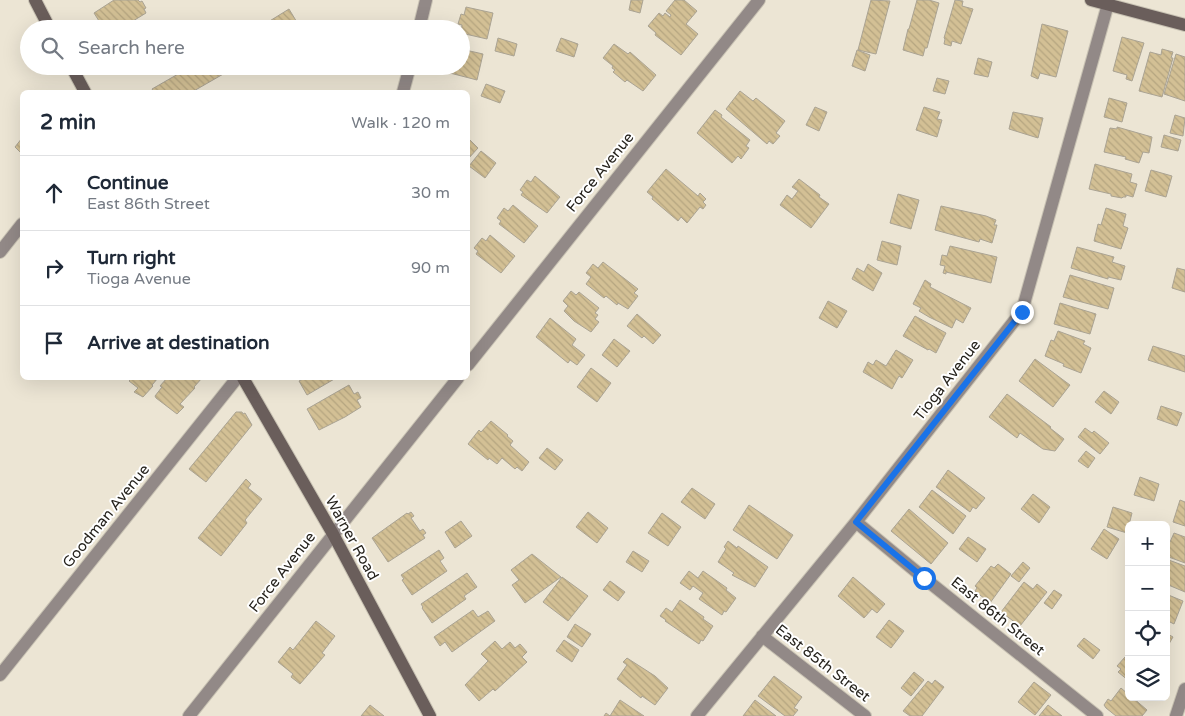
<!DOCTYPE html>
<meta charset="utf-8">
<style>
:root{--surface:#fff;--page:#f2f2f3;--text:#1f2937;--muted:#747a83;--line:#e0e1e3}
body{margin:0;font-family:"Varela Round",sans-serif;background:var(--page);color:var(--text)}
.controls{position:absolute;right:15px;bottom:15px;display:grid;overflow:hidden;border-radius:8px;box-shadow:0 5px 20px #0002}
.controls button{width:45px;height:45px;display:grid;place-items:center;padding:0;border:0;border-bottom:1px solid var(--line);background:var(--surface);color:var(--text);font:25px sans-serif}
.stop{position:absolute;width:15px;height:15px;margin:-11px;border:4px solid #1a73e8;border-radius:50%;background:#fff}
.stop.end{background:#1a73e8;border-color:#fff;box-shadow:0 1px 5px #0008}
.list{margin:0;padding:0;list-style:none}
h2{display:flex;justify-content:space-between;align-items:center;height:65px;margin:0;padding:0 20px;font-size:21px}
h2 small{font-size:16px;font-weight:400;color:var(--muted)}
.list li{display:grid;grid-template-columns:32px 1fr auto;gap:15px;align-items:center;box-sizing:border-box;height:75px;padding:0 20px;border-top:1px solid var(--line)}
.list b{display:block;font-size:19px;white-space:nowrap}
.list p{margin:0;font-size:16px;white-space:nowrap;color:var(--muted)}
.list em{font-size:16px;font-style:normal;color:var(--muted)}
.icon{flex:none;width:28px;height:28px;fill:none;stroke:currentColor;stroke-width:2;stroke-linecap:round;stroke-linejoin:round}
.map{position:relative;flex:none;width:1185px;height:716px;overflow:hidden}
.search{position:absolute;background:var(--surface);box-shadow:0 5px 20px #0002;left:20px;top:20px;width:450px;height:55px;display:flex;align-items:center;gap:12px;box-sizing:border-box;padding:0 18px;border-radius:28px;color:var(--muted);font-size:19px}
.panel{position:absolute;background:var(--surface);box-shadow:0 5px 20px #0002;left:20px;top:90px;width:450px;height:290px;border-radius:8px}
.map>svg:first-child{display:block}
</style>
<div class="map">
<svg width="1185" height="716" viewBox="0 0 1185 716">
<defs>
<pattern id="building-back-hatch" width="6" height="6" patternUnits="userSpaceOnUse" patternTransform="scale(1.25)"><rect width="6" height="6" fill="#d3c095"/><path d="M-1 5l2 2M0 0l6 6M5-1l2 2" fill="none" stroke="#b5a580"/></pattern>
</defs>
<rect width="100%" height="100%" fill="#ece5d4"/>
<path fill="url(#building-back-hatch)" stroke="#aaa393" d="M114,0H138L140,2L142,1L146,8L144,9L146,13L120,29H104L94,13Z
M631,0H643L640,13L629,10Z
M675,0H684L697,11L686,24L698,34L681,55L655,35L656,33L648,26L659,13L663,16L665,13L670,17L671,15L666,11Z
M871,0L890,1L876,54L858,50Z
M917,0H929L939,3L927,48H925L923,56L903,50L908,29H909Z
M955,0L963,1L962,6L973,9L961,44L952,41L951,46L944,44L945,39L944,38Z
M466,7L493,13L487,39L461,33L462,25L458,24L461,14L464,15Z
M289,9L301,29H261L260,27Z
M1042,24L1068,31L1056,77L1040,73L1038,79L1031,76Z
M1122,37L1144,43L1132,81L1126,79L1127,75L1113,71Z
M498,38L517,44L514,56L495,51Z
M561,38L578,44L574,57L556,51Z
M614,44L628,54L630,52L656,75L643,91L627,80L625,82L613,72L615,70L612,68L613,66L603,58Z
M461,49L483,54L477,80L450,73L452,66H461Z
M1162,49L1173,52L1171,58H1173L1162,97L1139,91L1150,52L1161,55Z
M857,50L870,55L865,71L852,66Z
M1176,54L1185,57V101L1164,94Z
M978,58L992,62L988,77L974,74Z
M192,66H221L225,73L192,92H154L152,89Z
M937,78L949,81L945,94L933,91Z
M486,84L505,91L500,103L481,96Z
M740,91L753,101L756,98L785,121L776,133L780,136L773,144L769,141L767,144L726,109Z
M1109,98L1127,103L1122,122L1104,117Z
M815,107L827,112L819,131L806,125Z
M924,107L940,112L937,119L942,120L937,137L916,130Z
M715,110L722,115L721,117L750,140L746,146L749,148L741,159L738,156L732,163L697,133Z
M1013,112L1043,118L1038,138L1009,129Z
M1175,115L1185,118L1183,136L1170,133Z
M1117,127L1152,137L1149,153L1143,152L1139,163L1125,159L1126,157L1104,152L1110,128L1117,129Z
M1164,135L1181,140L1178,151L1161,147Z
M22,138V154L15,147Z
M468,138L478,148L468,159Z
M481,151L496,163L485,178L469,166Z
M1095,164L1132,174L1130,182L1137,184L1133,197L1126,195V197H1123L1122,198L1111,196V194L1089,189Z
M666,169L698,196L700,193L706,199L703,202L706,205L703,209L700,207L687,223L681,217L678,221L652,199L653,197L647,192Z
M1151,170L1172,176L1166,197L1145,191Z
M535,176L560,197L547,213L521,195L523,192L520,190L527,180L531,182Z
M799,179L820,195L819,197L829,204L811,228L780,205L787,195L792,199L798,191L792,187Z
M898,194L919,200L911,229L890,223Z
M513,205L538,226L524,243L499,224L501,221L497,218L504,208L508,211Z
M941,206L986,216L996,220L994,225H997L992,243L980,239L979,242L935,230Z
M1106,208L1126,214L1123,226L1128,228L1121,249L1094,241L1098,224L1101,225Z
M490,235L515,256L501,273L476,254L478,251L474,248L482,238L486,241Z
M882,241L901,246L897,265L877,260Z
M950,246L997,257L991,283L946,272V274L943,273L945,266L940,265L942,255L947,256Z
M1077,247L1114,257L1112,262L1125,266L1121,280L1108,277V279L1071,268Z
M603,262L638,289L634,293L638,296L628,309L618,303L617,305L606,296L604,298L586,284L591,277L586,273L593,264L598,268Z
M868,264L882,273L873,291L852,279L857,268L864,272Z
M1177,268L1185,270V292L1172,288Z
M1070,275L1114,288L1108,309L1063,297Z
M925,280L931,284L930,287L971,308L963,323L956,319L952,328L929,317L919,311L921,308L913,304Z
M571,291L576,295L579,292L599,308L595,313L598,315L595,319L599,322L591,332L574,321L564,311L568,306L563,301Z
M828,301L847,311L837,328L819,318Z
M1060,303L1096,314L1090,334L1054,324Z
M637,314L661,335L653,344L644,336L642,338L627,326Z
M915,316L946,333L936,353L929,349L928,350L903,336Z
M550,318L576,339L572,345L585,355L577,365L570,360L568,363L536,337Z
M1058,331L1085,341L1083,344L1091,348L1081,373L1063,366L1064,364L1045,356L1051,340L1054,341Z
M614,339L630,351L617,367L602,355Z
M1153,346L1185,356V372L1148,360Z
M896,350L913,360L902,378L899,376L892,389L863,372L868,362L873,365L876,360L886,366Z
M1035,359L1070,385L1053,407L1019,381Z
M591,368L611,383L597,402L577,387Z
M132,378H158L152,385L153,386L143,397L134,392L138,388L129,381Z
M167,378H202L194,387L195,388L180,404L184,407L177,414L156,398L155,396L162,387L160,386Z
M302,378H336L307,395L299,381L303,379Z
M349,385L354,394L358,392L361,398L357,400L361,407L345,417L319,430L307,409Z
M1104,391L1119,402L1111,414L1095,402Z
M1007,394L1051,427L1050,428L1064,439L1055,451L1043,449L1020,433L1017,438L989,417Z
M1161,406L1182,413L1177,426L1157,419Z
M236,412H242L243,414L245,413L252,425L206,482L189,469Z
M491,421L508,435L507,436L513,441L510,445L529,462L522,471L517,467L515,469L502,458L497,464L489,458L488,460L468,444L479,430L481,432Z
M1085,428L1092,433L1094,431L1109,443L1100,454L1078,437Z
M547,448L563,460L555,470L539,458Z
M1086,451L1095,458L1088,468L1078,461Z
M948,470L985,498L976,509L973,507L970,512L936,487Z
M1140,477L1159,484L1154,501L1134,495Z
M246,479L251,484L248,488L262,499L245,520L247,523L221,556L198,538Z
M692,488L715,504L705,519L681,502Z
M932,490L966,516L953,534L919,507Z
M1033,494L1050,507L1039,523L1021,509Z
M1180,500L1185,502V526L1173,522Z
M749,505L793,535L777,559L733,530Z
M1113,507L1132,513L1127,533L1107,527Z
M909,509L948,543L931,564L891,531Z
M411,512L414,516L411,518L420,531L423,529L426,533L423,535L425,538L388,562L372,538L407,513L408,514Z
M588,512L608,528L597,543L576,527Z
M662,513L681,527L668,546L648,533Z
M461,521L472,536L455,548L445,532Z
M1104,529L1119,539L1107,559L1091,549Z
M1174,533L1185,537V563L1166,556V541L1170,542Z
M968,537L986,549L977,562L959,549Z
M728,541L737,548L738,546L768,567L755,587L732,575L734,573L718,562L726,549L724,547Z
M439,550L444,558L440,561L447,571L412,595L402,580L404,579L401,575Z
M633,551L649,561L642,572L626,562Z
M532,554L561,577L525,603L512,585L519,580L511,570Z
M1166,559L1185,566V592L1166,584Z
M1023,562L1030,568L1019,582L1011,576Z
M998,564L1011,574L990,603L975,591L977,588L975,586L991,566L994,568Z
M689,571L698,578L703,571L727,588L726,590L736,598L726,612L724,611L722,615L699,599L703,593L693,586L690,590L680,583Z
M467,573L477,587L464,596L466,599L432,623L422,608L423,607L421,604Z
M562,577L588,596L568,621L543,602Z
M853,577L885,604L877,613L872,609L864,618L838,596Z
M610,581L625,592L618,601L603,590Z
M1024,582L1033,589L1037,584L1047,592L1020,626L1001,612Z
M1054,590L1062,595L1052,609L1044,603Z
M1166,594L1183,601L1174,624L1166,620Z
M680,600L704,617L703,619L713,626L703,641L701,640L699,644L665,621L666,620L660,616L666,608L672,612Z
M473,610L478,617L488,611L495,621L452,652L445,642L440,646L434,637Z
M889,620L904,631L891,648L876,637Z
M316,621L335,636L322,653L325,655L300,684L291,677L293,674L278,662L290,647L293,650Z
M575,624L591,634L582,647L567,637Z
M1166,633L1173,637L1166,649Z
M1084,638L1100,650L1093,659L1077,646Z
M564,640L579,650L572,662L556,651Z
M495,641L502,649L510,642L515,648L520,644L527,652L522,657L527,662L495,691L493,689L479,701L465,685L488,661L481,654Z
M1125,657L1129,660V681L1118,672L1121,669L1117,666Z
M627,658L655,676L668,688L655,705L642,696L641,698L617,679L627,665L623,662Z
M914,672L924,680L911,696L901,688Z
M774,676L802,697L794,708L798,710L793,716H785L758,696Z
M935,680L944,687L922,716H910L903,711L928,681L932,684Z
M1034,682L1051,695L1035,715L1018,702Z
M1121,688L1129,695V697H1132L1147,710L1142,716H1116L1106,708L1104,705L1108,699L1111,701Z
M620,700L644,716H604L606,713L610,716Z
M755,700L776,716H743Z
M370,705L384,716H361Z
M1048,705L1062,716H1039Z"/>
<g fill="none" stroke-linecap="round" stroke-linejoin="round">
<g stroke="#c8c2b3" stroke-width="14">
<path id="street" d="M419,29L426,0
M403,92L410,66
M0,252L22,224
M468,365L759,0
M856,522L924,578L1097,716
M762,636L865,716
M0,675L237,378
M189,716L458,378
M697,716L856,522L1022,311L1108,4
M1176,716L1185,689"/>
</g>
<g stroke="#c8c2b3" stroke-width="14">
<path id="secondary" d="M35,0L50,29
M1091,0L1185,25
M71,66L85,92
M243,378L333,534L430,716"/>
</g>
<use href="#street" stroke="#928987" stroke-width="12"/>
<use href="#secondary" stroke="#6a5e5b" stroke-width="12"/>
</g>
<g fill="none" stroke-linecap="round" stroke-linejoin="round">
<path stroke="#1a73e8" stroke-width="6" d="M924,578L856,522L1022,312"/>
</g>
<g text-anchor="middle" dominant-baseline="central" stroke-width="4" stroke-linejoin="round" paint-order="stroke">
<g font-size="15" fill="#26231d" stroke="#fff">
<text transform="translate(600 172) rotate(-51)">Force Avenue</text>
<text transform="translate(947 380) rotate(-52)">Tioga Avenue</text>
<text transform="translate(106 516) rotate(-51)">Goodman Avenue</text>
<text transform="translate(352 538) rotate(61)">Warner Road</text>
<text transform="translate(282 572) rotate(-52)">Force Avenue</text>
<text transform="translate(998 616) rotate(39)">East 86th Street</text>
<text transform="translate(823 663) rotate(38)">East 85th Street</text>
</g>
</g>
</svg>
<div class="controls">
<button>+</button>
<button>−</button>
<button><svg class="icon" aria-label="locate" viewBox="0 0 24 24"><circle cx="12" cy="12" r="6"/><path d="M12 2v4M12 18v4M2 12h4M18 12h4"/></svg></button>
<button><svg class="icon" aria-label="layers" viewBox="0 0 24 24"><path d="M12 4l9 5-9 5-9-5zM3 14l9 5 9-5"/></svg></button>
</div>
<div class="stop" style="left:924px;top:578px"></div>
<div class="stop end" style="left:1022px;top:312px"></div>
<div class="search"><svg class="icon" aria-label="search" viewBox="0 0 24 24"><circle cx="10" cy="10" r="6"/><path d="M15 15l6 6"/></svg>Search here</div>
<section class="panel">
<h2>2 min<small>Walk · 120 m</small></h2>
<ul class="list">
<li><svg class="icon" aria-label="ahead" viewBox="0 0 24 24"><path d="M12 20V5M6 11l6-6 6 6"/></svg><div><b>Continue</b><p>East 86th Street</p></div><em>30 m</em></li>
<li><svg class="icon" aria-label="right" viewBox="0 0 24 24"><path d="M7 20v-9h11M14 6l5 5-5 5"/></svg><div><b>Turn right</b><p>Tioga Avenue</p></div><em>90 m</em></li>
<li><svg class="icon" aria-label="arrive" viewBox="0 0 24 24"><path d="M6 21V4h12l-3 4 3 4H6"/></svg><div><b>Arrive at destination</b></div></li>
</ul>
</section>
</div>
